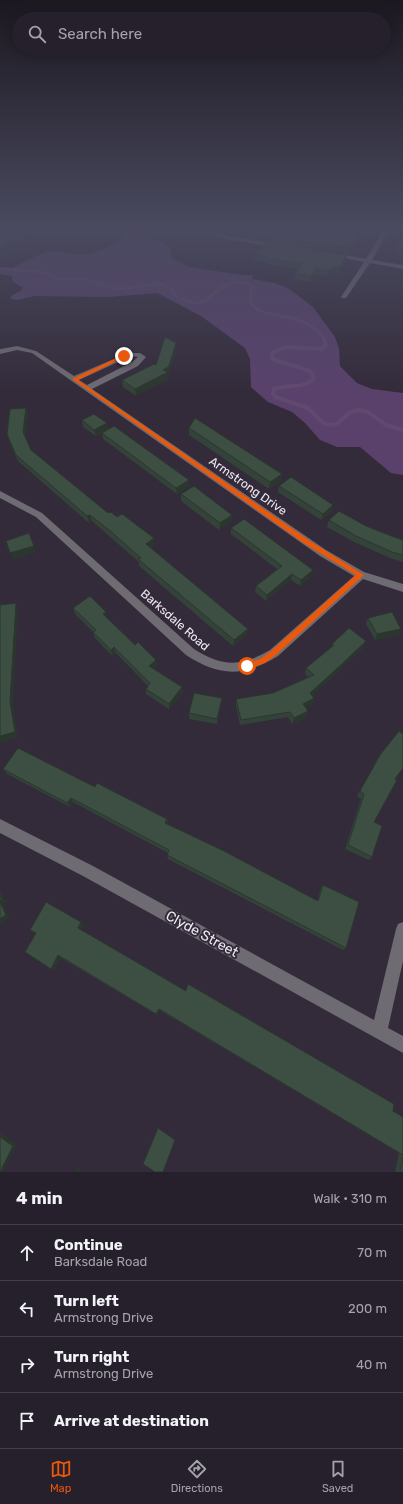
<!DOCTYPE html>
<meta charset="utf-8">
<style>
:root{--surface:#26202c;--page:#322d38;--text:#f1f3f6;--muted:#a4a3a9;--line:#423e48;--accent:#ea580c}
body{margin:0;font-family:Rubik,sans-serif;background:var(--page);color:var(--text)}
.stop{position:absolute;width:12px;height:12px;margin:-9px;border:3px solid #ea580c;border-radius:50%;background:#fff}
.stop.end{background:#ea580c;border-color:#fff;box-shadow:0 1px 4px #0008}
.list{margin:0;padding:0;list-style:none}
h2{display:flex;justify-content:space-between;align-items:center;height:52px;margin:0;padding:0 16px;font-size:17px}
h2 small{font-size:13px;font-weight:400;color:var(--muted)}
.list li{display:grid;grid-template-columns:26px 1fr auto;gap:12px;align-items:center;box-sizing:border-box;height:56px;padding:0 16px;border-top:1px solid var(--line)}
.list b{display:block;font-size:15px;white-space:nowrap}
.list p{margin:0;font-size:13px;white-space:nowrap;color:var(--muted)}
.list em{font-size:13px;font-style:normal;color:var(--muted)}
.icon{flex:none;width:22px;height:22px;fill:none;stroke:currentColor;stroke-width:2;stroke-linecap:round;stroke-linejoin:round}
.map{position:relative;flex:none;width:403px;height:1172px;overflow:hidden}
.search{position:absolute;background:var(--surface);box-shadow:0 2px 10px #0003;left:12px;right:12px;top:12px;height:44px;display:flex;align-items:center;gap:10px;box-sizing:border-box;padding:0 14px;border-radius:22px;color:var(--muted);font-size:15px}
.sheet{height:276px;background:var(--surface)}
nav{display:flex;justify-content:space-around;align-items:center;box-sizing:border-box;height:56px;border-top:1px solid var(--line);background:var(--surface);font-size:11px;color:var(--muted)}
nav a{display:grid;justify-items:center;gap:2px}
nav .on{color:var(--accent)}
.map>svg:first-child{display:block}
</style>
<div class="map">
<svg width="403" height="1172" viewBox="0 0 403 1172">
<rect width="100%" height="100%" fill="#332b3a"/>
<path fill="#59416c" d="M120,229H144L143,235L163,243L171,248V258L190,267L241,275H253L252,279L275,283L288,288L313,307L335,337L339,349L340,366L357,383L372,389L403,393V475L391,473L360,447H337L320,440L305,423L292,412L268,402L251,387L250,359L245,348L201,316L157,293L108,297L34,296L18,300L11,299V296L21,291L23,288L12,281V276L0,274V267L13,268L31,258L49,251L75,254H91L100,251L117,243L126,232Z"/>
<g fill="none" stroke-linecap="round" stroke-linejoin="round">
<path stroke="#60496f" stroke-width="3" d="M0,269L44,272L60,280L83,279L117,289L156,284L164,285L170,288L178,298L195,303L205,301L221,288L234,282L248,283L253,286C241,317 276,313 295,319C306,322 319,330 325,340"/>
<path stroke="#60496f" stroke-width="4" d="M324,339L326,345L322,349L285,347L272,353V359L310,371L314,378C306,389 286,384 274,389L273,394L276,397L308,408L322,422L328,425L337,424L349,413L358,410L368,412L386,425L403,430"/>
<path fill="#6e6b72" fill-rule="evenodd" d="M384,229H389L372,260L403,265V269L370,263L346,298H342L341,297L364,262L331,255L334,253L366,259Z
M218,234L277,244L280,246L277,248L216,237V235Z
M17,346L36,351L74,376L128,353H140L146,357L138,366L92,389L326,550L364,572L403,584V592L363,579L278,656C243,677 220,677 186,655L36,517L0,498V491L42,513L194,649C222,667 241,667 270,650L354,576L320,556L32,353L17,350L0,354V349H1ZM131,356L138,357L132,362L87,385L79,380Z
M0,819L93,866L374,1020L396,929L398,924L403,922V961L388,1028L403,1036V1053L83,876L0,833Z"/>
</g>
<path fill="#344339" d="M0,229H33L22,241H17L3,255L0,254Z
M232,229H247L246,231Z
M275,229H365L349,255L269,241L270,236Z
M403,235V255L396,254L397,248Z
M255,255L346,260L338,274L334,273L328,276L315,274L311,282L294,279L295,273L297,269L266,264V262L254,260Z
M403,281V288H401Z
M176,350L169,373L168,374V379L136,396L123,387L122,380L156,365Z
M26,408L28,415L25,437L31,450L108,513L154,544L150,548L247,635L233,646L139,566V562L109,536L92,521L89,523L18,461L9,441L7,434Z
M82,420L107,423L108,430L189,486L177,494L103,439L102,433L96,436L83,427Z
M189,428L281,481L269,489L189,435Z
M279,486L332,512L321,520L278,492Z
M181,494L232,521L219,530L181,501Z
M329,520L366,526L394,537L403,540V562L390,558L354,542L327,527Z
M231,528L312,576L300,586L291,580L266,601L255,592L256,586L277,569L231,534Z
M73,608L107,618L135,645L156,660L157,666L153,668L182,687L183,693L169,709L146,694V689L148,686L116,653L112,656L95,638L93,632L75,614Z
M368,618L401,629L399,635L375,640L366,624Z
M332,644L364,647L340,670L312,696L314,698L312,704L305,707L308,711L306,717L292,724L288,717L240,725L236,705V699L273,693L308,677L305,674L306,668L332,647Z
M221,704L217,724L189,719V713Z
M380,755L395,779L374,822L372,857L369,860L345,849L361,799L357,796Z
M3,769L95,787L167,819L168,823L167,824L317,901L321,888L323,885L346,948L343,950L168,859L167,855L168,853L73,802L70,807L7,774Z
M84,925L81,930L403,1117V1172H395L399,1153L159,1010L157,1015L61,958L54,970L36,934L30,930Z"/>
<path fill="#2b372e" d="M27,229H33L22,241L21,235Z
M363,229H365L349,255L350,249Z
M15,235L17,241L3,255L1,249Z
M347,255L346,260L338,274L339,268Z
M335,268L334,273L328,276V271Z
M316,269L315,274L311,282V276Z
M176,343V350L169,373L168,374V379L136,396L135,389L163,370Z
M26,408L28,415L25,439L23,432Z
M107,423L108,430L96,436L94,430Z
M282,474L281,481L269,489L270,482Z
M189,480V486L177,494L176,488Z
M333,505L332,512L321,520L323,514Z
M90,515L92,521L89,523L87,516Z
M232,515V521L219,530L220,523Z
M154,538V544L146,550V544Z
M34,546L36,552L13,560L10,553Z
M313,570L312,576L300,586L301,580Z
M292,574L291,580L266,601L267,595Z
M16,603L18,609L13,707L18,737L0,743V736L10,702Z
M106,612L107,618L103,614Z
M248,629L247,635L233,646L234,640Z
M401,629L399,635L375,640L377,634Z
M366,641L364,647L340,670L309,699L310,693Z
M114,647L116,653L112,656L111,650Z
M156,660L157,666L149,671V666Z
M182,687L183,693L169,709V704Z
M222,698L221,704L217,724V719Z
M314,698L312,704L301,709L303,704Z
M308,711L306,717L292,724L294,718Z
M71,798L73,802L70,807L67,803Z
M167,819L168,823L166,827L165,823Z
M0,889L6,902L3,904L10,917L0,924Z
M81,922L84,925L81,930L78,928Z
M58,955L61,958L54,970L51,969Z
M159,1009V1010L157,1015L156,1014Z
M0,1132L17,1144L3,1172H0Z
M77,1167L84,1172H77L74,1170Z"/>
<path fill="#3d4e42" stroke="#2b372e" d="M0,229H27L21,235H15L1,249L0,248Z
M275,229H363L350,249L270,236Z
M403,235V249L397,248Z
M266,241L347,255L339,268H335L328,271L316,269L311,276L295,273L301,264L266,258L267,257L255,255Z
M165,337L176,343L169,366L163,370L168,372L135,389L122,380L154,364L156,365Z
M26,408L23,432L31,450L108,513L111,512L117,517L122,514L154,538L146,544L248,629L234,640L138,559L141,558L108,529L90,515L87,516L16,455L7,434L10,409Z
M94,414L107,423L94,430L82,420Z
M195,418L282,474L270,482L189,428Z
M114,426L189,480L176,488L102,433Z
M291,477L333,505L323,514L279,486Z
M194,486L232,515L220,523L181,494Z
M339,511L366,526L394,537L403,540V555L392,552L356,536L329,520Z
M244,519L313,570L301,580L292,574L267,595L256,586L282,566L231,528Z
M29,533L34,546L10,553L6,541Z
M90,596L106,612L103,614L135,645L138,642L156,660L149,666L182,687L169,704L146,689L150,683L114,647L111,650L93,632L96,630L73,608Z
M16,603L10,702L15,732L0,736V605Z
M392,612L401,629L377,634L368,618Z
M349,628L366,641L342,664L310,693L314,698L303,704L308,711L294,718L290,712L241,720L236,699L273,693L314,675L306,668L334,645L332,644Z
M194,693L222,698L217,719L189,713Z
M399,731L403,734V768L395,779L397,780L374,822L382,826L372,857L348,845L364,794L360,791L380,755Z
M18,748L95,787L97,783L167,819L165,823L224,851L318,901L323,885L359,902L346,948L167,855L169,850L71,798L67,803L3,769Z
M0,895L2,899L0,901Z
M0,902L6,915L0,919Z
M46,902L81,922L78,928L186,991L188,984L394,1104L393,1111L403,1117V1155L159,1009L156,1014L58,955L51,969L25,952L36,933L30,930Z
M158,1128L175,1140L163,1172H155L143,1164Z
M0,1137L13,1146L0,1172Z
M403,1157V1172H400Z"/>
<linearGradient id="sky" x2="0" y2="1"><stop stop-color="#1c1820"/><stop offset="0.58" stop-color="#4a4a60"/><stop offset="1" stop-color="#4a4a60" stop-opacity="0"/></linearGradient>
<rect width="403" height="393" fill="url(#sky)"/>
<path fill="#ea580c" d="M123,355L127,356L78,380L310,541L364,575L276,655L265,663L247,669L244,666L245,664L260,659L271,651L356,575L305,544L72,379Z"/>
<g text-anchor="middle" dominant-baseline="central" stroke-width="4" stroke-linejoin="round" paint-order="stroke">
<g font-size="12" fill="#efe9f3" stroke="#332b3a">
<text transform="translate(248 486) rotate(35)">Armstrong Drive</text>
<text transform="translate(175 620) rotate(41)">Barksdale Road</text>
</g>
<g font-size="14" fill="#efe9f3" stroke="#332b3a">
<text transform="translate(202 934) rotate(29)">Clyde Street</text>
</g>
</g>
</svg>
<div class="stop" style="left:247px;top:666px"></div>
<div class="stop end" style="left:124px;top:356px"></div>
<div class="search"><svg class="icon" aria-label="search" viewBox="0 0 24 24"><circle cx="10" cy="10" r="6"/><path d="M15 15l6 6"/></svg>Search here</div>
</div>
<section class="sheet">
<h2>4 min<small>Walk · 310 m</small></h2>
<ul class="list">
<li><svg class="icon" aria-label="ahead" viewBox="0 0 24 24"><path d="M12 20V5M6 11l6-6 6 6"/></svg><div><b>Continue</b><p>Barksdale Road</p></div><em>70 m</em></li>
<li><svg class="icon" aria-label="left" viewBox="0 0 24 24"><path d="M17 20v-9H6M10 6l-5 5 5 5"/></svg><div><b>Turn left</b><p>Armstrong Drive</p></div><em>200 m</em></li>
<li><svg class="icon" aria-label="right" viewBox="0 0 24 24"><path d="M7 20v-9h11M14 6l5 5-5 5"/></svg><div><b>Turn right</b><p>Armstrong Drive</p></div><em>40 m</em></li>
<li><svg class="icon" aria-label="arrive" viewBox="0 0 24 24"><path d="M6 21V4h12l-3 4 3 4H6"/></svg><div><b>Arrive at destination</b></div></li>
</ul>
</section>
<nav>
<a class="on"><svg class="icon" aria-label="map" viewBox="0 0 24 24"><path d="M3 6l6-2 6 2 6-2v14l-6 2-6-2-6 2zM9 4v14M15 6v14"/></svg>Map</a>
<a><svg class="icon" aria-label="directions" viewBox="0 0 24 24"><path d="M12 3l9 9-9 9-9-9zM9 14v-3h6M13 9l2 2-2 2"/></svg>Directions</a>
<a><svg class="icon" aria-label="saved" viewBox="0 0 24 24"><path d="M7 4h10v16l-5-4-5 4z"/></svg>Saved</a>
</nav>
